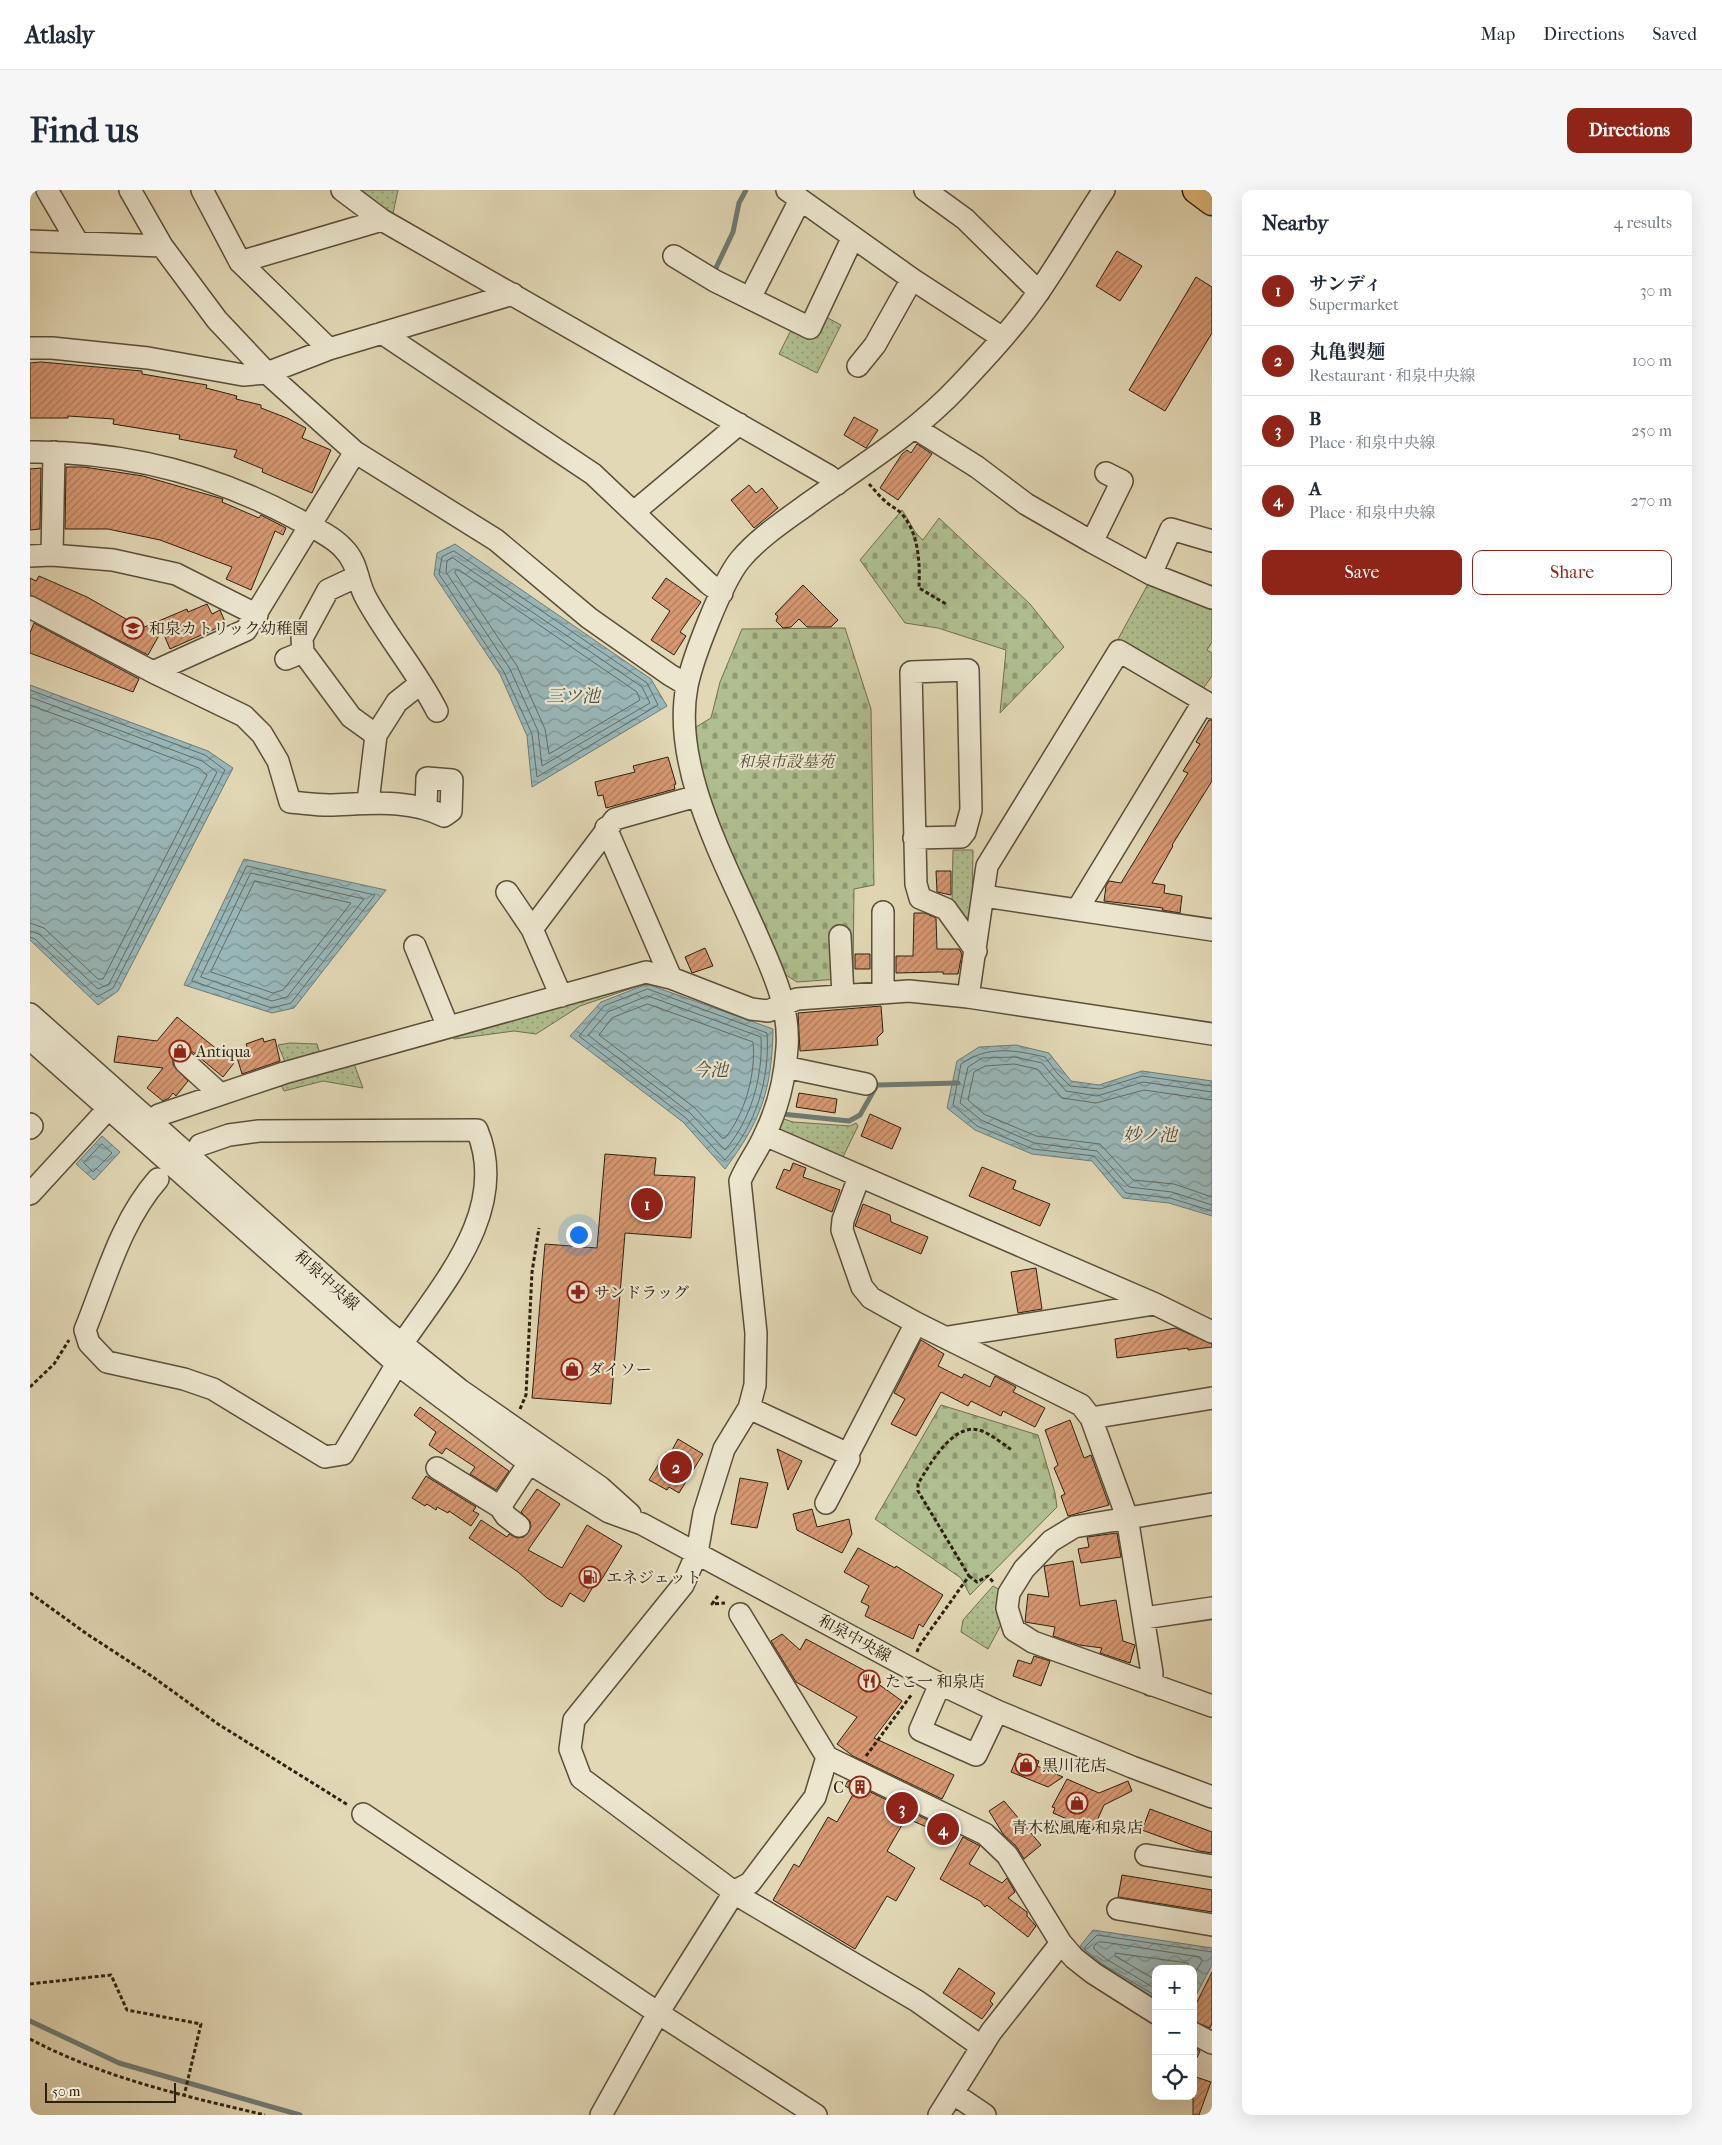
<!DOCTYPE html>
<meta charset="utf-8">
<style>
:root{--surface:#fff;--page:#f6f6f7;--text:#1f2937;--muted:#747a83;--line:#e0e1e3;--accent:#8f2418}
body{margin:0;font-family:"IM FELL French Canon","Noto Serif JP",serif;background:var(--page);color:var(--text)}
.controls{position:absolute;right:15px;bottom:15px;display:grid;overflow:hidden;border-radius:10px;box-shadow:0 5px 20px #0002}
.controls button{width:45px;height:45px;display:grid;place-items:center;padding:0;border:0;border-bottom:1px solid var(--line);background:var(--surface);color:var(--text);font:25px sans-serif}
.scale{position:absolute;left:15px;bottom:12px;width:131px;box-sizing:border-box;padding-left:5px;border:2px solid #2d200e;border-top:0;font-size:14px;line-height:18px;white-space:nowrap;color:#2d200e;-webkit-text-stroke:4px #ece6cf;paint-order:stroke}
.you{position:absolute;left:548px;top:1044px;width:18px;height:18px;margin:-12px;border:4px solid #fff;border-radius:50%;background:#1a73e8;box-shadow:0 0 0 8px #1a73e833}
.badge{display:grid;place-items:center;width:32px;height:32px;border-radius:50%;background:var(--accent);color:#fff;font-size:16px;font-weight:700}
.pin{position:absolute;translate:-50% -50%;border:2px solid #fff;box-shadow:0 1px 5px #0006}
.list{margin:0;padding:0;list-style:none}
h2{display:flex;justify-content:space-between;align-items:center;height:65px;margin:0;padding:0 20px;font-size:21px}
h2 small{font-size:16px;font-weight:400;color:var(--muted)}
.list li{display:grid;grid-template-columns:32px 1fr auto;gap:15px;align-items:center;box-sizing:border-box;height:70px;padding:0 20px;border-top:1px solid var(--line)}
.list b{display:block;font-size:19px;white-space:nowrap}
.list p{margin:0;font-size:16px;white-space:nowrap;color:var(--muted)}
.list em{font-size:16px;font-style:normal;color:var(--muted)}
.actions{display:flex;gap:10px;padding:15px 20px}
.actions a{flex:1;padding:11px 0;border:1px solid var(--accent);border-radius:10px;text-align:center;font-size:18px;color:var(--accent)}
.actions .main{background:var(--accent);color:#fff}
.icon{flex:none;width:28px;height:28px;fill:none;stroke:currentColor;stroke-width:2;stroke-linecap:round;stroke-linejoin:round}
.map{position:relative;flex:none;width:1182px;height:1925px;overflow:hidden;border-radius:10px}
header{display:flex;align-items:center;gap:30px;box-sizing:border-box;height:70px;padding:0 25px;background:var(--surface);border-bottom:1px solid var(--line)}
header strong{font-size:24px}
nav{display:flex;gap:28px;margin-inline-start:auto;font-size:18px}
.intro{display:flex;align-items:center;justify-content:space-between;box-sizing:border-box;height:120px;padding:0 30px}
h1{margin:0;font-size:35px}
.button{padding:12px 22px;border-radius:10px;background:var(--accent);color:#fff;font-size:18px;font-weight:700}
main{display:flex;gap:30px;padding:0 30px}
aside{flex:1;background:var(--surface);border-radius:10px;box-shadow:0 5px 20px #0002}
.map>svg:first-child{display:block}
</style>
<header>
<strong>Atlasly</strong>
<nav><a>Map</a><a>Directions</a><a>Saved</a></nav>
</header>
<div class="intro"><h1>Find us</h1><a class="button">Directions</a></div>
<main>
<div class="map">
<svg width="1182" height="1925" viewBox="0 0 1182 1925">
<defs>
<pattern id="cemetery-stones" width="16" height="16" patternUnits="userSpaceOnUse" patternTransform="scale(1.25)"><rect width="16" height="16" fill="#b0bf90"/><path d="M2 7V4a2 2 0 0 1 4 0v3zM10 15v-3a2 2 0 0 1 4 0v3z" fill="#909b74"/></pattern>
<pattern id="park-dots" width="8" height="8" patternUnits="userSpaceOnUse" patternTransform="scale(1.25)"><rect width="8" height="8" fill="#b0bf90"/><path d="M2 2h.1M6 6h.1" fill="none" stroke="#909b74" stroke-width="1.8" stroke-linecap="round"/></pattern>
<pattern id="water-waves" width="16" height="10" patternUnits="userSpaceOnUse" patternTransform="scale(1.25)"><rect width="16" height="10" fill="#99b7b8"/><path d="M0 5q4-4 8 0t8 0" fill="none" stroke="#7d9494"/></pattern>
<pattern id="building-hatch" width="6" height="6" patternUnits="userSpaceOnUse" patternTransform="scale(1.25)"><rect width="6" height="6" fill="#d79872"/><path d="M-1 1l2-2M0 6l6-6M5 7l2-2" fill="none" stroke="#af7c5c"/></pattern>
</defs>
<rect width="100%" height="100%" fill="#e2d8b5"/>
<filter id="stains"><feTurbulence type="fractalNoise" baseFrequency=".004" numOctaves="4"/><feColorMatrix values="0 0 0 0 .2 0 0 0 0 .09 0 0 0 0 .02 0 0 0 .5 -.17"/></filter>
<radialGradient id="worn" r=".72"><stop offset=".6" stop-color="#630" stop-opacity="0"/><stop offset="1" stop-color="#630" stop-opacity=".3"/></radialGradient>
<path fill="url(#cemetery-stones)" stroke="#6e704f" d="M872,320C879,329 884,344 893,350L909,328L1000,414L1034,457L970,523L976,460L908,438L875,433L830,370Z
M815,438L841,519L844,695L824,699L823,788L767,792L756,785L673,598L668,573L666,537L681,528L690,492L712,439Z
M911,1215L1008,1245L1025,1303L1027,1317L940,1405L931,1388L845,1329Z"/>
<path fill="url(#park-dots)" stroke="#6e704f" d="M325,0H368L362,28Z
M794,126L811,135L787,183L749,164L763,136Z
M1118,394L1182,417V452L1177,460L1182,463V486L1172,500L1087,451Z
M923,660H943L942,724L939,734L922,712Z
M614,794L550,816L506,844L484,841L424,849L421,843Z
M260,853L287,854L290,864L256,874L248,855Z
M323,871L333,898L293,891L254,901L250,893Z
M751,928L763,932L820,936L826,933L828,936L812,969L751,941L749,932Z
M963,1396L972,1401L973,1431L958,1459L931,1442L933,1430Z"/>
<path fill="url(#water-waves)" stroke="#6e7b74" d="M425,354L621,489L637,516L502,597L497,546L470,484L404,385L407,363Z
M0,495L178,561L203,578L88,801L68,815L0,750Z
M214,669L356,700L264,818L242,823L154,795Z
M617,794L743,839C742,900 731,931 695,979L653,932L540,846L571,812Z
M986,855L1019,863L1041,891L1069,895L1112,881L1182,891V1026L1139,1013L1093,1008L1062,971L1002,964L945,940L917,918L927,871L949,857Z
M72,946L90,962L64,990L46,974Z
M1063,1740L1182,1758V1775L1163,1811V1779H1126V1812L1047,1760Z"/>
<g fill="none" stroke-linecap="round" stroke-linejoin="round">
<path stroke="#636c63" stroke-width="1" d="M424,361L617,493L628,515L507,587L502,544L474,482L409,384L412,367Z
M423,368L612,497L620,513L512,576L508,541L480,479L416,382L417,371Z
M426,380H429L607,502L610,510L519,564L515,539L487,476L425,383Z
M0,500L175,565L195,580L83,798L67,807L5,749L0,747
M0,507L172,571L187,582L79,794L68,799L9,744L0,741
M0,515L169,578L177,585L73,789H68L14,738L0,733
M217,676L345,705L261,813L242,818L162,791Z
M221,683L334,709L257,807L242,811L171,787Z
M225,691L321,713L253,800L243,803L181,782Z
M618,799L737,843C740,889 726,935 695,970L656,928L549,846L574,816Z
M618,806L731,847C733,887 721,930 695,960L660,923L558,845L578,822Z
M618,814L723,852C726,884 715,924 695,948H692L665,918L569,845L582,828Z
M1182,896L1112,886L1070,899L1040,896L1027,883L1015,867C985,860 958,855 931,874L923,915L947,936L1003,959L1064,966L1096,1003L1140,1008L1182,1021
M1182,902L1113,892L1067,906L1036,901L1012,873L985,867L952,868L938,877L930,913L951,930L1004,953L1067,961L1099,997L1142,1002L1182,1015
M1182,910L1114,900L1066,913L1032,908L1007,879L984,874L955,876L944,882L938,910L954,924L1006,946L1070,954L1103,990L1144,994L1182,1007
M72,954L82,963L63,982L54,973Z
M1126,1790L1085,1766V1763L1158,1773L1159,1779
M1126,1799L1076,1769L1064,1759V1756L1068,1752H1074L1170,1767L1172,1771L1163,1786
M1126,1806L1072,1774L1055,1760V1757L1067,1745L1182,1762"/>
<path stroke="#6e7b74" stroke-width="5" d="M684,82L703,42L709,13L716,0
M752,924L819,931L830,925L847,895L928,893
M0,1831L89,1873L270,1925"/>
</g>
<path fill="url(#building-hatch)" stroke="#2d200e" d="M1087,61L1112,76L1090,111L1066,96Z
M1166,87L1182,97V143L1135,221L1099,200Z
M11,172L112,181V184L177,195L176,198L207,206L206,209L231,215V218L257,228L276,238L272,248L301,260L282,303L232,282L233,279L204,267L207,260L149,249L150,245L83,234L84,229L38,226V228H0V173Z
M824,227L848,240L836,258L814,245Z
M887,254L902,264L868,310L850,298L872,264L877,260L881,263Z
M36,277H54L113,286L193,309L192,312L229,328L231,325L256,338L253,345L245,341L221,400L196,389L202,377L130,350L78,339H35Z
M11,278L10,339L0,340V279Z
M719,295L726,303L732,298L748,318L724,338L701,310Z
M9,386L57,407L112,438L157,419L158,422L177,414L182,424L190,420L196,434L140,459L132,440L118,465L0,405V388L6,391Z
M636,388L671,412L650,442L656,446L644,465L621,450L640,421L622,408Z
M773,395L808,430L801,437H777L769,429L761,437L753,438L746,431L748,426L745,424Z
M4,433L109,489L103,502L0,463V443Z
M1179,530H1182V591L1142,655L1143,656L1122,693L1135,695L1134,703L1152,706L1150,723L1132,720L1133,718L1074,711L1076,696L1079,691L1091,693L1158,583L1153,581L1170,554L1166,552Z
M638,567L646,594L644,595L645,599L576,618L573,605L568,606L565,592L605,582L603,576Z
M906,681H921V705L907,702Z
M884,723H895L906,728L907,759H929L932,764L928,784H913V782H908L866,783V766H883Z
M675,758L683,776L662,783L655,767Z
M825,764H840V779H825Z
M851,816L853,842L847,848L848,855L770,861L768,823Z
M147,827L204,873L193,887L163,862L151,860L143,869V875L158,891L146,906L143,903L139,908L133,911L117,898L133,878L84,872L88,846L127,851Z
M233,848L234,852L245,849L250,871L212,884L206,864L218,859L216,854Z
M769,903L807,909L805,923L766,917Z
M840,924L871,938L862,959L831,946Z
M575,964L626,968L624,985L665,987L661,1048L595,1043L581,1214L502,1208L515,1054L567,1058Z
M763,973L776,978L773,987L810,1000L802,1022L746,998L754,979L760,981Z
M952,977L986,991L983,999L1020,1014L1010,1036L939,1006Z
M833,1014L860,1025L861,1032L898,1047L891,1064L825,1036Z
M1006,1078L1012,1119L988,1123L981,1082Z
M1146,1138L1182,1154V1157L1158,1160V1158L1087,1168L1085,1149Z
M891,1150L914,1164L908,1176L932,1188L934,1184L960,1197L965,1186L986,1197L983,1202L1015,1218L1005,1237L973,1221L971,1226L941,1211L938,1216L911,1202L886,1246L861,1234L875,1209L864,1203Z
M390,1217L479,1281L466,1300L440,1284L445,1277L416,1258L412,1264L399,1255L406,1242L384,1225Z
M1040,1230L1054,1268L1061,1265L1079,1315L1038,1326L1031,1306L1035,1304L1024,1278L1028,1275L1015,1240Z
M648,1249L673,1264L649,1303L639,1297L637,1300L619,1290L636,1262L640,1264Z
M747,1259L772,1271L758,1300Z
M396,1286L446,1317L443,1321L449,1324L441,1336L419,1321L418,1323L407,1317L406,1320L397,1314L395,1316L382,1308Z
M710,1288L738,1293L727,1338L701,1334Z
M507,1299L530,1314L498,1360L532,1378L557,1335L592,1356L570,1392L567,1390L554,1412L540,1403L532,1417L517,1408L488,1382L439,1348L451,1330L477,1347L479,1344L487,1348L494,1347L501,1337L500,1331L491,1322Z
M782,1319L787,1337L819,1329L822,1344L812,1363L767,1340L763,1324Z
M1087,1343L1091,1367L1051,1373L1048,1359L1059,1357L1057,1347Z
M828,1358L865,1378L866,1376L913,1405L893,1437L889,1434L883,1449L835,1426L839,1416L831,1412L839,1396L814,1382Z
M1043,1371L1050,1416L1086,1410L1093,1451L1105,1455L1100,1473L1070,1463L1072,1458L1049,1455L1023,1446L1025,1437L995,1432L998,1404L1019,1407L1014,1376Z
M752,1444L770,1460L776,1449L839,1483L838,1485L851,1492L847,1493L872,1511L844,1548L924,1585L912,1609L823,1566L807,1554L827,1527L766,1492L741,1451Z
M1004,1466L1020,1471L1011,1496L983,1486L988,1470L1001,1474Z
M989,1563L1009,1571L1007,1576L1033,1587L1018,1597L981,1582Z
M1037,1589L1069,1603L1098,1591L1102,1601L1074,1615L1063,1640L1023,1623L1025,1618L1022,1617Z
M818,1591L902,1632L899,1638L876,1628L857,1661L885,1678L866,1711L857,1706L825,1759L743,1710L764,1674L769,1677L798,1627L807,1632L825,1601L815,1596Z
M974,1611L1011,1655L994,1669L986,1656L973,1644L959,1621Z
M1120,1619L1182,1642V1663L1169,1661L1112,1640Z
M933,1647L950,1656L939,1674L972,1693L977,1688L985,1702L978,1708L997,1722V1726L1006,1736L998,1747L957,1715L955,1717L950,1711L910,1689Z
M1092,1685L1182,1700V1722L1088,1707Z
M929,1778L965,1803L960,1811L963,1814L952,1829L913,1803Z
M1182,1782V1833L1180,1838L1163,1831V1820Z
M1163,1857L1170,1861L1163,1876Z
M1163,1886L1181,1892L1169,1925H1163Z"/>
<g fill="none" stroke-linecap="round" stroke-linejoin="round">
<g stroke="#5a4e38" stroke-width="24">
<path id="minor" d="M17,0L48,53
M100,0L132,56L187,130L237,183L325,262L466,350L559,428L640,485L657,495
M172,0L210,72L299,159
M312,0L352,30L799,286L807,294
M757,0L882,89L971,147
M895,0L935,29L1009,102
M0,51L132,56
M644,66L685,91L780,138L823,47
M210,72L352,30
M720,108L770,10
M352,143L563,284L679,394L692,403
M0,158H22L118,168L213,185L237,183L299,159L483,104
M828,176L845,155L882,89
M885,238L947,277L996,314L1062,352L1121,384L1182,408
M0,262C93,261 183,284 265,328C280,336 301,345 313,358C329,374 326,390 336,408C357,447 387,481 407,521
M604,322L709,234
M1062,352L1092,291L1076,283
M22,365L24,262
M0,366L22,365L83,370L146,384L227,425
M1121,384L1141,339L1182,351
M328,386L298,400L272,448L273,462L321,527L346,545
M0,417L123,482L216,440L325,262
M256,469L273,462
M123,482L214,526L232,544L248,571L260,612C273,613 286,615 299,615C338,614 378,608 414,626L421,621L422,590L397,588L396,617
M338,612L346,545L367,512L391,493
M576,638L641,788
M884,648L931,647L935,642L941,620L938,480L881,482L886,694L890,708L916,719L946,761
M477,702L502,739L531,806
M954,706L1182,740
M1047,720L1174,511
M853,722V803
M502,739L585,629L667,606
M810,746L813,806
M385,756L418,837
M938,807L957,676L1089,461L1174,511L1182,518
M0,824L356,1141L430,1200L570,1297L600,1324
M0,849L367,1174L499,1273L579,1322L612,1334L904,1491L967,1521L1102,1577L1182,1607
M155,872L190,904
M755,877L836,894
M120,931L129,925L254,883L616,782L641,788L721,819L738,821L767,809L879,801L938,807L1182,844
M0,934L2,936L0,938
M735,945L1125,1114L1182,1142
M170,955L199,945L229,941L447,940C480,1019 414,1092 372,1154
M829,987L813,1030L812,1040L832,1097L841,1108L886,1133L1051,1215L1061,1228L1097,1327L1122,1483L1121,1495
M128,989C91,1031 76,1088 55,1140L59,1153L77,1172L154,1189L183,1199L295,1267L313,1264L367,1174
M0,1004L78,919
M918,1147L1124,1114
M719,1218L818,1264L886,1133
M1061,1228L1182,1208
M407,1278L470,1317L499,1273
M796,1313L819,1269L818,1264
M1182,1314L1044,1337L1021,1351L994,1379L979,1403L977,1418L984,1440L1003,1452L1182,1516
M470,1317L476,1326L489,1336
M1114,1428L1182,1418
M910,1494L890,1540L946,1565L967,1521
M797,1567L955,1644L977,1665L1031,1753L1044,1768L1063,1783L1126,1823
M333,1624L628,1823L786,1925
M1116,1665L1182,1676
M1088,1719L1182,1735
M1163,1843L1182,1853
M952,1857L887,1811L712,1708L551,1588L540,1559L544,1530L653,1395L667,1363L674,1323L694,1259L719,1218L725,1195L726,1143L710,991C717,974 728,961 735,944C748,918 755,887 757,858C760,819 744,784 729,750C697,675 641,579 657,496C663,467 692,392 710,370C729,347 756,330 779,313C831,276 885,243 929,196C957,166 987,134 1010,100C1032,68 1052,33 1074,0
M924,1904L955,1925
M571,1925L628,1823L705,1701L720,1693L785,1607L797,1567L710,1424
M909,1925L961,1842L1031,1753"/>
</g>
<g stroke="#2d200e" stroke-width="29">
<path id="major" d="M1166,0L1182,12"/>
</g>
<path stroke="#2d200e" stroke-width="3" stroke-dasharray="4 2.5" stroke-linecap="butt" d="M839,294C844,299 849,306 855,311C860,316 866,318 871,323C889,343 890,372 889,398L916,414
M0,1197L24,1174L39,1150
M490,1219L496,1205L502,1082L509,1038
M939,1386L947,1392L958,1386L964,1393
M0,1403L57,1444L123,1487L188,1534L318,1615
M688,1406L682,1414L695,1413
M887,1462L889,1456L939,1386L888,1301V1294C900,1274 924,1230 952,1241C962,1245 973,1254 982,1260
M836,1566L882,1504
M0,1794L81,1785L97,1820L171,1834L154,1906
M0,1849C74,1888 154,1906 235,1925"/>
<use href="#minor" stroke="#ece6cf" stroke-width="21"/>
<use href="#major" stroke="#e1bc7a" stroke-width="26"/>
</g>
<defs>
<g id="school-ring" transform="scale(1.125)"><circle r="9.5" fill="#ece6cf" stroke="#8f2418" stroke-width="1.5"/><path d="M0-5L7-2L0 1L-7-2ZM-4 1L0 2.5L4 1V4Q0 6-4 4Z" fill="#8f2418"/></g>
<g id="shop-ring" transform="scale(1.125)"><circle r="9.5" fill="#ece6cf" stroke="#8f2418" stroke-width="1.5"/><path d="M-5-2.5h2.3a2.7 3.5 0 0 1 5.4 0H5L5.5 6h-11ZM-1.5-2.5h3a1.5 2.3 0 0 0-3 0Z" fill="#8f2418"/></g>
<g id="pharmacy-ring" transform="scale(1.125)"><circle r="9.5" fill="#ece6cf" stroke="#8f2418" stroke-width="1.5"/><path d="M-2-6h4v4h4v4h-4v4h-4v-4h-4v-4h4Z" fill="#8f2418"/></g>
<g id="fuel-ring" transform="scale(1.125)"><circle r="9.5" fill="#ece6cf" stroke="#8f2418" stroke-width="1.5"/><path d="M-5.5-6h7V0h2V4h1.3V-2.5L3-4.5l.8-.8L6-3V5H2.5V1h-1V6h-7ZM-4.2-4.7v3.2H.2V-4.7Z" fill="#8f2418"/></g>
<g id="restaurant-ring" transform="scale(1.125)"><circle r="9.5" fill="#ece6cf" stroke="#8f2418" stroke-width="1.5"/><path d="M-5-6h1v4h1v-4h1v4h1v-4h1v5L-1.5 .5V6h-2V.5L-5-1ZM5-6V6H3V1.5H1.5Q1.5-4 5-6Z" fill="#8f2418"/></g>
<g id="building-ring" transform="scale(1.125)"><circle r="9.5" fill="#ece6cf" stroke="#8f2418" stroke-width="1.5"/><path d="M-4-6H4V6H1V3H-1V6H-4ZM-2.5-4.3h1.7v1.8h-1.7ZM.8-4.3h1.7v1.8H.8ZM-2.5-1h1.7V.8h-1.7ZM.8-1h1.7V.8H.8Z" fill="#8f2418"/></g>
</defs>
<g fill-rule="evenodd">
<use href="#school-ring" x="103" y="438"/>
<use href="#shop-ring" x="150" y="861"/>
<use href="#pharmacy-ring" x="548" y="1102"/>
<use href="#shop-ring" x="542" y="1179"/>
<use href="#fuel-ring" x="560" y="1387"/>
<use href="#restaurant-ring" x="839" y="1491"/>
<use href="#shop-ring" x="996" y="1575"/>
<use href="#building-ring" x="830" y="1597"/>
<use href="#shop-ring" x="1047" y="1613"/>
</g>
<g text-anchor="middle" dominant-baseline="central" stroke-width="4.5" stroke-linejoin="round" paint-order="stroke">
<g font-size="16" fill="#2d200e" stroke="#ece6cf" text-anchor="start">
<text x="119" y="438">和泉カトリック幼稚園</text>
<text x="166" y="861">Antiqua</text>
<text x="564" y="1102">サンドラッグ</text>
<text x="558" y="1179">ダイソー</text>
<text x="576" y="1387">エネジェット</text>
<text x="855" y="1491">たこ一 和泉店</text>
<text x="1012" y="1575">黒川花店</text>
<text x="814" y="1597" text-anchor="end">C</text>
<text x="1047" y="1637" text-anchor="middle">青木松風庵 和泉店</text>
</g>
<g font-size="16" font-style="italic" fill="#545035" stroke="#ece6cf">
<text x="756" y="571">和泉市設墓苑</text>
</g>
<g font-size="16" fill="#2d200e" stroke="#ece6cf">
<text transform="translate(297 1090) rotate(42)">和泉中央線</text>
<text transform="translate(825 1448) rotate(29)">和泉中央線</text>
</g>
<g font-size="18" font-style="italic" fill="#4d4d41" stroke="#ece6cf">
<text x="543" y="506">三ツ池</text>
<text x="680" y="880">今池</text>
<text x="1120" y="945">妙ノ池</text>
</g>
</g>
<rect width="100%" height="100%" filter="url(#stains)"/>
<rect width="100%" height="100%" fill="url(#worn)"/>
</svg>
<div class="controls">
<button>+</button>
<button>−</button>
<button><svg class="icon" aria-label="locate" viewBox="0 0 24 24"><circle cx="12" cy="12" r="6"/><path d="M12 2v4M12 18v4M2 12h4M18 12h4"/></svg></button>
</div>
<div class="scale">50 m</div>
<div class="you"></div>
<div class="pin badge" style="left:617px;top:1014px">1</div>
<div class="pin badge" style="left:646px;top:1277px">2</div>
<div class="pin badge" style="left:872px;top:1618px">3</div>
<div class="pin badge" style="left:913px;top:1639px">4</div>
</div>
<aside>
<h2>Nearby<small>4 results</small></h2>
<ul class="list">
<li><span class="badge">1</span><div><b>サンディ</b><p>Supermarket</p></div><em>30 m</em></li>
<li><span class="badge">2</span><div><b>丸亀製麺</b><p>Restaurant · 和泉中央線</p></div><em>100 m</em></li>
<li><span class="badge">3</span><div><b>B</b><p>Place · 和泉中央線</p></div><em>250 m</em></li>
<li><span class="badge">4</span><div><b>A</b><p>Place · 和泉中央線</p></div><em>270 m</em></li>
</ul>
<div class="actions"><a class="main">Save</a><a>Share</a></div>
</aside>
</main>
